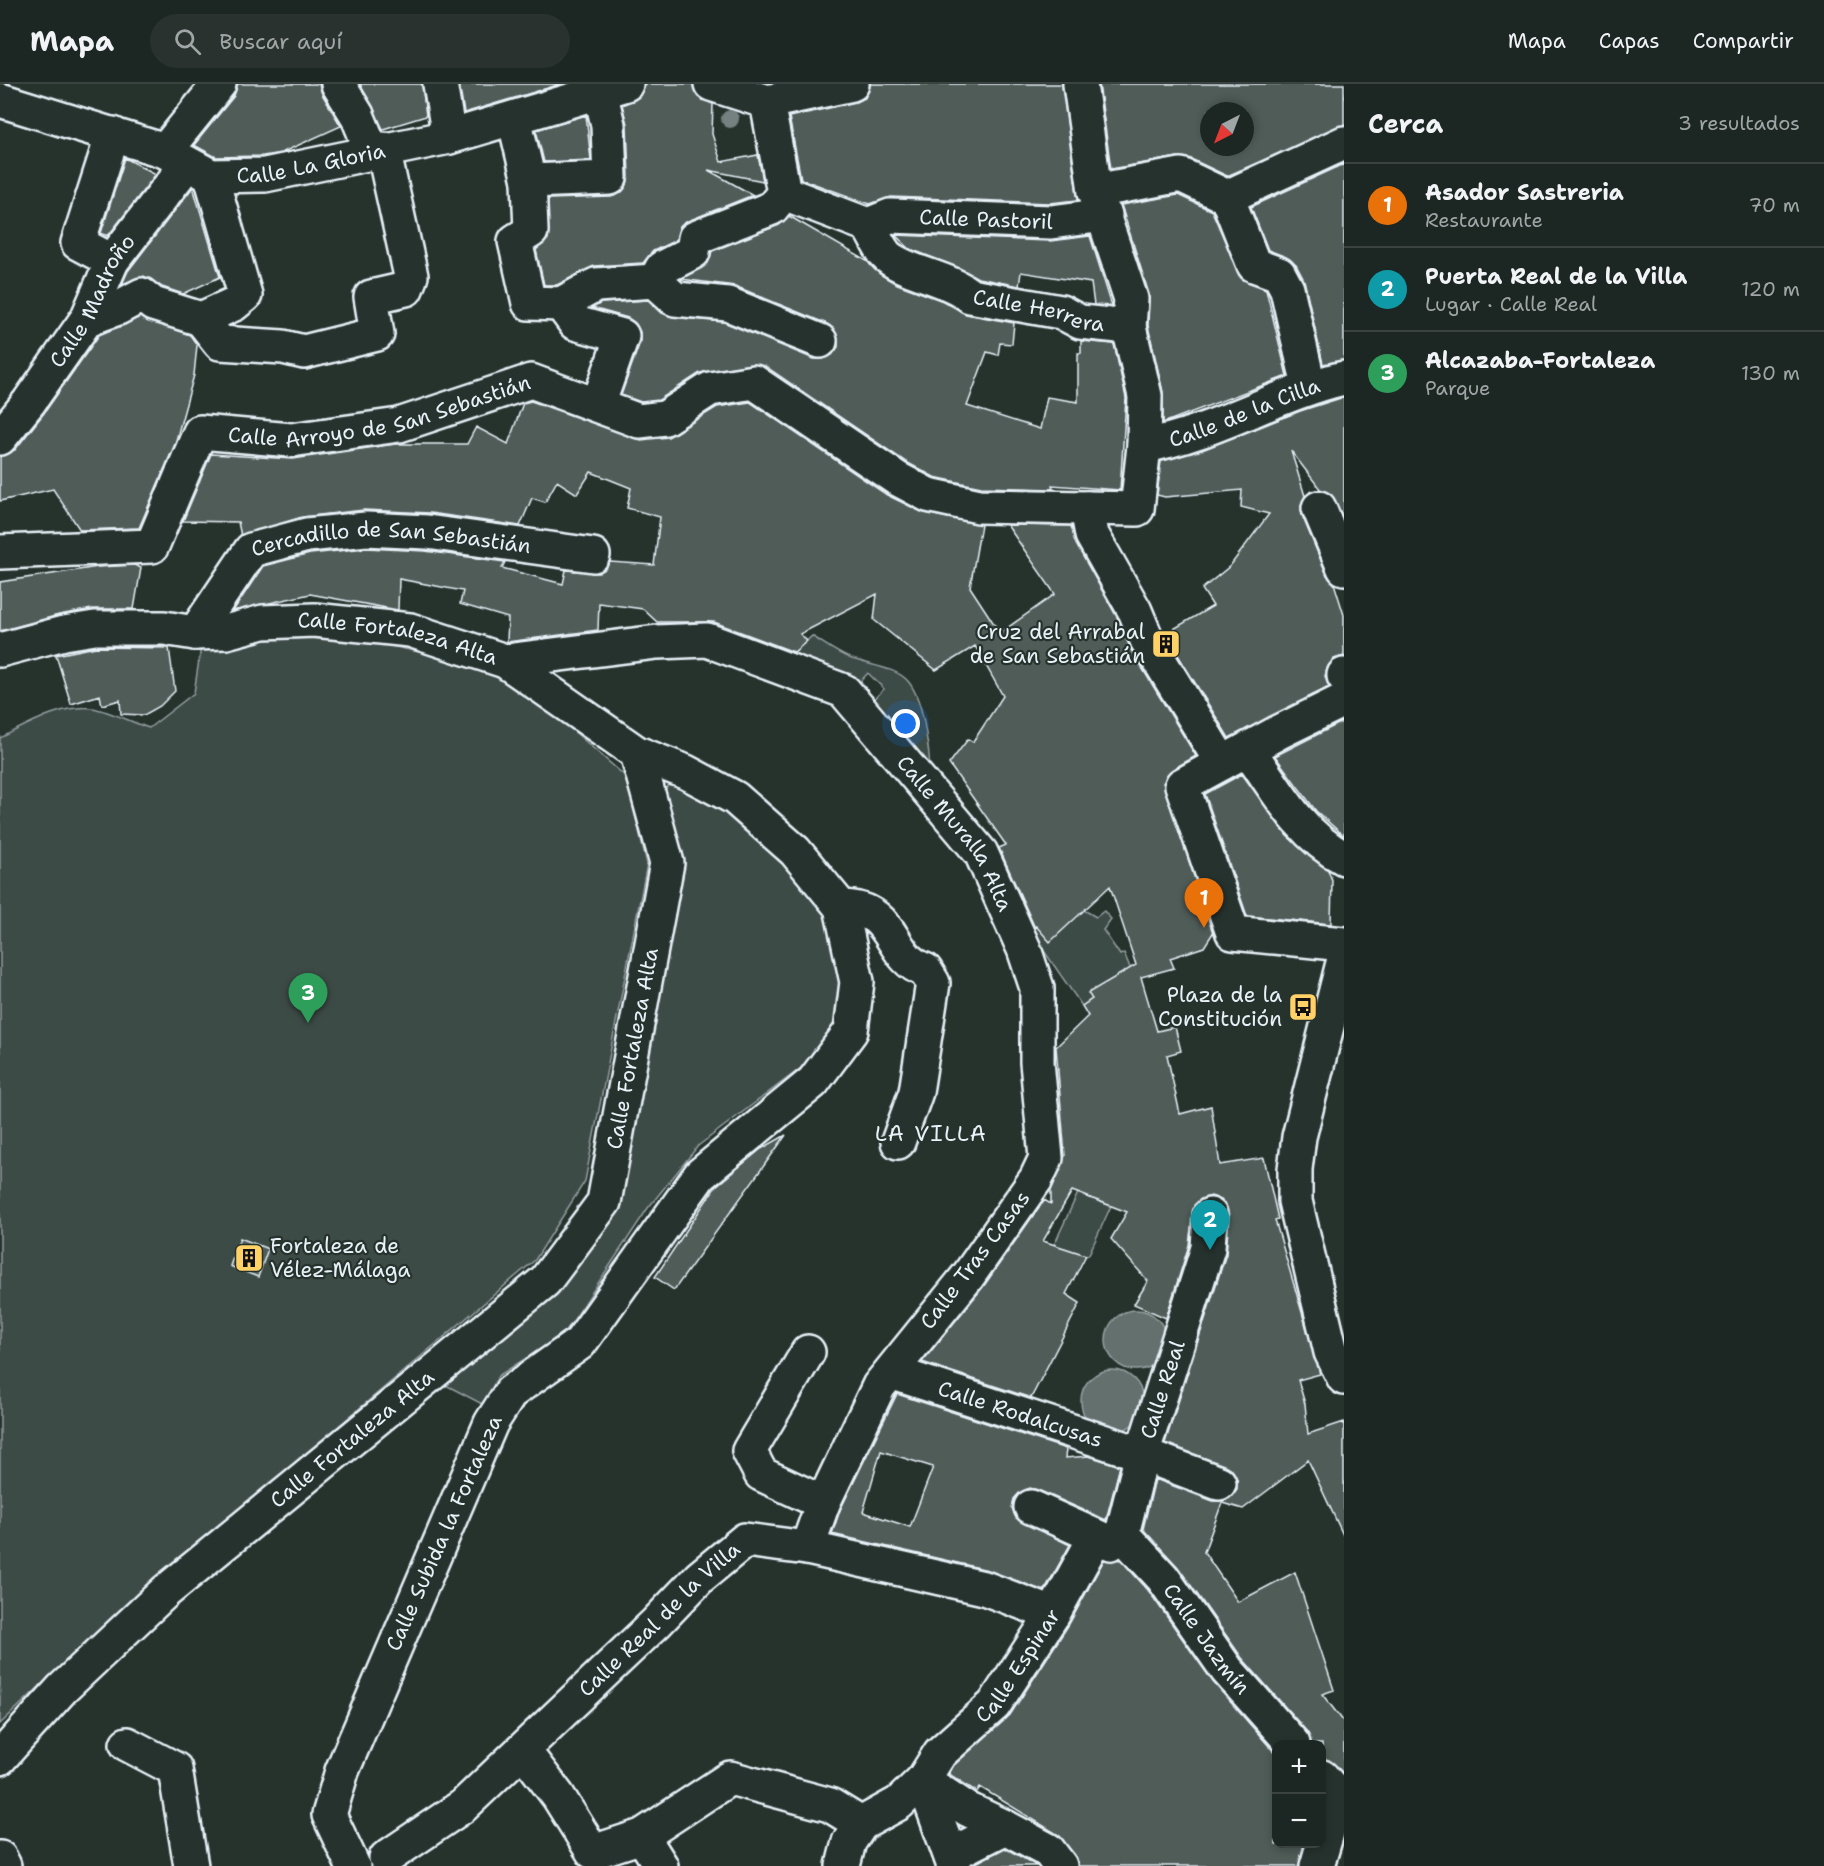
<!DOCTYPE html>
<html lang="es">
<meta charset="utf-8">
<style>
:root{--surface:#1c2622;--page:#29322f;--text:#f1f3f6;--muted:#a0a5a5;--line:#3a4340;--accent:#ffd166}
body{margin:0;font-family:"Shantell Sans",sans-serif;background:var(--page);color:var(--text)}
.controls{position:absolute;right:18px;bottom:18px;display:grid;overflow:hidden;border-radius:12px;box-shadow:0 3px 9px #0003}
.controls button{width:54px;height:54px;display:grid;place-items:center;padding:0;border:0;border-bottom:2px solid var(--line);background:var(--surface);color:var(--text);font:30px sans-serif}
.compass{position:absolute;left:1200px;top:18px;width:54px;height:54px;border-radius:50%;background:var(--surface);box-shadow:0 3px 9px #0003;rotate:222deg}
.you{position:absolute;left:906px;top:640px;width:21px;height:21px;margin:-15px;border:4px solid #fff;border-radius:50%;background:#1a73e8;box-shadow:0 0 0 9px #1a73e833}
.badge{display:grid;place-items:center;width:39px;height:39px;border-radius:50%;background:var(--accent);color:#fff;font-size:20px;font-weight:700}
.pin{position:absolute;translate:-50% -50px;filter:drop-shadow(0 2px 3px #0008)}
.pin::after{content:'';position:absolute;top:32px;width:21px;height:18px;background:inherit;clip-path:polygon(0 0,100% 0,50% 100%)}
.list{margin:0;padding:0;list-style:none}
h2{display:flex;justify-content:space-between;align-items:center;height:78px;margin:0;padding:0 24px;font-size:26px}
h2 small{font-size:20px;font-weight:400;color:var(--muted)}
.list li{display:grid;grid-template-columns:39px 1fr auto;gap:18px;align-items:center;box-sizing:border-box;height:84px;padding:0 24px;border-top:2px solid var(--line)}
.list b{display:block;font-size:22px;white-space:nowrap}
.list p{margin:0;font-size:20px;white-space:nowrap;color:var(--muted)}
.list em{font-size:20px;font-style:normal;color:var(--muted)}
.icon{flex:none;width:33px;height:33px;fill:none;stroke:currentColor;stroke-width:2;stroke-linecap:round;stroke-linejoin:round}
.map{position:relative;flex:none;width:1344px;height:1782px;overflow:hidden}
header{display:flex;align-items:center;gap:36px;box-sizing:border-box;height:84px;padding:0 30px;background:var(--surface);border-bottom:2px solid var(--line)}
header strong{font-size:28px}
nav{display:flex;gap:33px;margin-inline-start:auto;font-size:21px}
.search{width:420px;height:54px;background:var(--page);display:flex;align-items:center;gap:15px;box-sizing:border-box;padding:0 21px;border-radius:33px;color:var(--muted);font-size:22px}
main{display:flex}
aside{flex:1;background:var(--surface)}
.map>svg:first-child{display:block}
</style>
<header>
<strong>Mapa</strong>
<div class="search"><svg class="icon" aria-label="search" viewBox="0 0 24 24"><circle cx="10" cy="10" r="6"/><path d="M15 15l6 6"/></svg>Buscar aquí</div>
<nav><a>Mapa</a><a>Capas</a><a>Compartir</a></nav>
</header>
<main>
<div class="map">
<svg width="1344" height="1782" viewBox="0 0 1344 1782">
<rect width="100%" height="100%" fill="#26332d"/>
<filter id="ink" filterUnits="userSpaceOnUse"><feTurbulence type="fractalNoise" baseFrequency=".0167" numOctaves="2"/><feDisplacementMap in="SourceGraphic" scale="12" xChannelSelector="R" yChannelSelector="G"/><feConvolveMatrix kernelMatrix="1 2 1 2 8 2 1 2 1" color-interpolation-filters="sRGB"/></filter>
<g filter="url(#ink)">
<path fill="#3e4b47" stroke="#939ea0" stroke-width="1.5" d="M320,547L471,579L534,612L626,693L647,780L585,1097L535,1176L115,1531L0,1640V654C27,641 61,620 92,624C110,627 131,638 149,644L194,609L201,563Z
M812,552C825,560 838,570 852,575C899,589 913,584 924,638C927,657 931,674 929,693L867,622L884,605L868,589L853,605L784,578Z
M674,697L765,752L828,835L844,885L835,939L818,971L698,1062L648,1124L565,1249L498,1292L484,1321L440,1298L616,1118L664,706Z
M1084,826L1096,833L1104,827L1111,835L1103,846L1120,871L1124,869L1131,886L1082,922L1040,861L1029,851L1036,842Z
M1078,1109L1111,1122L1089,1170L1081,1175L1054,1161Z"/>
<path fill="#636f6d" stroke="#98a3a5" stroke-width="1.5" d="M1106 1256a30 30 0 1 1 60 0a30 30 0 1 1-60 0Z
M1081 1317a31 31 0 1 1 62 0a31 31 0 1 1-62 0Z"/>
<path fill="#505c59" stroke="#e8f1f8" stroke-width="1.5" fill-rule="evenodd" d="M237,0H319L322,10L341,42L281,69L263,72L216,73L194,61L234,12Z
M360,0H422L426,32L383,45Z
M459,0H561L464,29Z
M644,0H693L698,13L713,20L712,50L721,78L758,71L763,97L708,86L753,111L688,137L680,143L676,156L653,167L643,179L594,182L557,201H544L536,166L548,155V115L611,113L619,110L626,103L629,93L627,40L622,21L639,13Z
M870,0H1062L1078,116L1050,119L891,113L870,120L801,95L789,33L856,18L865,14Z
M1099,0H1344V41L1227,92L1189,74L1178,73L1111,85ZM1209,27H1245V63H1209Z
M586,31L591,76L544,78L536,46Z
M125,74L156,90L108,152L101,149Z
M1344,80V276L1323,280L1304,196L1296,181L1286,173L1268,166L1251,123Z
M193,103L220,193L183,210L162,203L144,192L122,200L128,187Z
M1178,111L1212,127L1241,194L1266,205L1287,292L1163,339V308L1148,242L1149,210L1121,121Z
M789,132L867,177L880,190L895,199L943,217L966,230L1014,239L1012,260L1000,259L998,271L987,268L967,322L1040,345L1047,313L1078,318V269H1081V257L1114,260L1126,314L1120,406L1052,401L1053,405L981,403L934,393L906,378L765,282L752,280L700,289L659,316L641,318L621,311L640,258V248L635,239L628,234L592,224L601,219L648,216L662,229L673,233L724,238L814,275H823L832,271L838,263V254L834,245L827,240L735,202L681,195L708,179L712,167L779,141Z
M895,151L1050,157L1090,152L1112,222L1094,221L1091,199L1021,188L1019,202L978,194L957,183L910,165Z
M140,233L190,251L197,261L194,291L175,360L139,444L80,446L53,405L0,417V372L15,366L44,329L99,251Z
M1344,313V435L1331,410L1320,405L1291,367L1305,412L1301,421L1302,431L1327,491L1334,499L1344,531V572L1334,575L1328,582L1325,592L1329,603L1229,654L1165,550L1213,522L1202,505L1230,482L1269,430L1241,423L1242,406L1165,413L1157,411L1161,377L1202,366L1300,327Z
M531,317L641,356L668,353L717,323L750,318L887,411L924,429L981,441L970,503L1000,549L1055,510L1007,441L1071,442L1076,460L1118,535L1131,566L1196,672L1173,685L1163,699L1213,849L1204,863L1170,874L1174,884L1141,893L1157,947L1175,943L1181,967L1167,971L1180,1030L1211,1022L1220,1081L1264,1074L1278,1135L1275,1136L1320,1290L1298,1296L1305,1320L1308,1350L1344,1338V1453L1308,1376L1243,1425L1222,1419L1204,1468L1238,1518L1295,1488L1334,1606L1322,1610L1344,1638V1690L1329,1676L1322,1675V1660H1311L1307,1648L1242,1574L1178,1483L1143,1445L1155,1395L1213,1417H1223L1230,1414L1237,1405V1395L1233,1387L1226,1382L1165,1359L1226,1170L1229,1132L1227,1123L1221,1116L1211,1112L1201,1115L1194,1121L1189,1161L1166,1234L1134,1220L1148,1197L1111,1155L1127,1128L1072,1107L1043,1157L1086,1171L1066,1210L1080,1219L1031,1314L922,1278L983,1203L1044,1116L1051,1120V1107L1065,1072L1056,963L1088,932L1082,922L1092,915L1088,909L1136,881L1110,802L1050,858L1036,842L1035,844L999,764L1006,761L949,680L968,655L973,658L1003,612L975,562L936,586L874,536L877,510L800,550L807,557L794,568L714,538H657L643,525L599,519L598,546L507,558L508,534L460,520L463,507L399,495L398,526L310,510L233,527L263,482L310,470L366,464L425,467L505,478L502,484L563,500L566,486L599,489L610,478L654,481L660,433L627,424L631,404L591,388L577,410L557,397L545,418L532,414L520,442L430,429L364,426L302,433L241,452L238,438L183,437L211,370L293,375L395,360H467L476,343L508,360L523,319Z
M134,481L141,484L134,525H92L59,531L0,547V498L98,483Z
M96,563L169,564L175,607L160,622L144,631L121,630L120,616L102,621L100,611L71,620L56,571Z
M1344,637V752L1316,727L1275,672Z
M1242,690L1287,752L1328,786L1332,796L1331,840L1247,832L1205,710Z
M786,1051L674,1206L655,1193L716,1102L761,1065Z
M240,1154L268,1165L258,1193L230,1182Z
M897,1310L1066,1365L1065,1374L1089,1372L1120,1382L1106,1436L1038,1406L1030,1404L1021,1408L1014,1415L1012,1424L1016,1434L1070,1461L1044,1507L988,1486L832,1450L840,1426ZM881,1367L933,1383L910,1443L863,1428Z
M1120,1475L1148,1506L1213,1598L1276,1670V1760H1304L1299,1782H1078L1075,1771L1057,1750L980,1703L977,1708L949,1690L954,1681L1010,1631L1069,1540L1104,1476Z
M1005,1764L1037,1782H972V1781Z"/>
<g fill="none" stroke-linecap="round" stroke-linejoin="round">
<g stroke="#e8f1f8" stroke-width="38">
<g id="minor">
<path d="M338,0L357,31L372,67"/>
<path d="M440,0L449,53"/>
<path d="M711,0L767,18"/>
<path id="s1" d="M0,16L165,67L211,92L265,91L449,53L626,0"/>
<path d="M767,18L852,0"/>
<path d="M514,34L529,97L531,147L515,157L529,219L561,220"/>
<path d="M165,67L219,0"/>
<path d="M529,97L610,94L608,41L600,7"/>
<path d="M1095,107L1181,91L1227,113L1344,59"/>
<path d="M784,109L868,141"/>
<path d="M1227,113L1254,181L1279,190L1287,205L1309,302"/>
<path id="s2" d="M868,141C874,150 878,161 885,170C900,188 950,193 970,212L1061,228L1080,238L1129,243"/>
<path id="s3" d="M868,141L890,132L1051,138L1105,131"/>
<path d="M112,177L78,159L113,50"/>
<path d="M655,197L662,184L693,168L695,154L772,124L784,109L767,18"/>
<path d="M655,197L675,215L728,220L820,257"/>
<path d="M561,220L575,239L622,252L598,321"/>
<path d="M561,220L596,201L655,197"/>
<path d="M87,235L118,224L142,211L153,220L201,235L234,220L245,211L211,92"/>
<path d="M201,235L220,259L283,263L304,268L377,250L371,213L406,205L411,192L383,65"/>
<path id="s4" d="M0,354L29,318L87,235L112,177L187,80"/>
<path id="s5" d="M1144,362C1214,350 1275,310 1344,294"/>
<path d="M1087,424L1092,451L1135,527L1147,556L1222,679"/>
<path d="M1319,424L1344,484"/>
<path id="s6" d="M0,468L152,462L200,348L291,356L399,341L531,297L639,337L665,334L710,305L754,298L896,394L928,411L979,422L1137,425L1144,362L1145,312L1129,243L1131,215L1095,107L1080,0"/>
<path id="s7" d="M195,549L251,466L307,451L366,445L427,448L593,471"/>
<path id="s8" d="M0,566L64,549L95,544H164L195,549L226,548L263,538L314,536L410,546L505,577L637,669L686,688L735,714L795,767L841,823L857,898L851,947L813,998L700,1091L580,1259L511,1308L491,1339L342,1687L329,1731L353,1782"/>
<path id="s9" d="M505,577L657,558L707,556L844,607L981,769L1024,865L1037,904V978L1046,1074L1036,1095L968,1192L879,1302L823,1419L807,1464"/>
<path d="M1344,591V592"/>
<path d="M1344,616L1279,648L1182,701L1233,849L1344,860"/>
<path d="M1248,665C1276,705 1300,751 1344,774"/>
<path d="M841,823C898,823 887,874 925,886L933,899L916,1008L898,1058"/>
<path d="M1344,875L1299,1053L1295,1085V1117L1331,1268L1344,1294"/>
<path d="M808,1268L749,1367L761,1390L823,1419"/>
<path id="s10" d="M891,1288L1142,1370L1219,1399"/>
<path id="s11" d="M1031,1423L1111,1459L1122,1450L1142,1370L1208,1164L1210,1131"/>
<path id="s12" d="M1122,1450L1163,1494L1227,1586L1293,1660"/>
<path d="M127,1660L175,1685L191,1782"/>
<path d="M523,1666L558,1712L593,1768L642,1752L730,1694L830,1721L861,1740"/>
<path id="s13" d="M0,1674L62,1605L165,1508L545,1197L604,1118L667,779L637,669"/>
<path d="M923,1696L967,1725L1005,1743L952,1770"/>
<path d="M923,1696L954,1782"/>
<path d="M1005,1743L1048,1766L1060,1782"/>
<path d="M642,1752L661,1782"/>
<path d="M0,1774L4,1782"/>
<path id="s14" d="M386,1774L463,1722L656,1539L700,1493L745,1456L807,1464L984,1504L1053,1530"/>
<path id="s15" d="M843,1782L849,1758L861,1740L899,1719L923,1696L940,1669L994,1621L1053,1530L1095,1454"/>
<path d="M1317,1782L1338,1712L1322,1693"/>
</g>
</g>
<use href="#minor" stroke="#26332d" stroke-width="33"/>
</g>
<circle fill="#758080" cx="730" cy="35" r="9"/>
</g>
<defs>
<g id="building-square" transform="scale(1.5)"><rect x="-9" y="-9" width="18" height="18" rx="4" fill="#ffd166" stroke="#26332d"/><path d="M-4-6H4V6H1V3H-1V6H-4ZM-2.5-4.3h1.7v1.8h-1.7ZM.8-4.3h1.7v1.8H.8ZM-2.5-1h1.7V.8h-1.7ZM.8-1h1.7V.8H.8Z" fill="#111"/></g>
<g id="bus-square" transform="scale(1.5)"><rect x="-9" y="-9" width="18" height="18" rx="4" fill="#ffd166" stroke="#26332d"/><path d="M-5-6H5V4H4V6H2V4H-2V6H-4V4H-5ZM-3.5-4V0h7V-4ZM-3.5 1.2v1.5H-2V1.2ZM2 1.2v1.5H3.5V1.2Z" fill="#111"/></g>
</defs>
<g fill-rule="evenodd">
<use href="#building-square" x="1166" y="560"/>
<use href="#bus-square" x="1303" y="923"/>
<use href="#building-square" x="249" y="1174"/>
</g>
<g text-anchor="middle" dominant-baseline="central" stroke-width="4.5" stroke-linejoin="round" paint-order="stroke">
<g font-size="21" fill="#e8f1f8" stroke="#26332d">
<text stroke="none"><textPath href="#s1" startOffset="326">Calle La Gloria</textPath></text>
<text stroke="none"><textPath href="#s3" startOffset="120">Calle Pastoril</textPath></text>
<text stroke="none"><textPath href="#s4" startOffset="166">Calle Madroño</textPath></text>
<text stroke="none"><textPath href="#s2" startOffset="200">Calle Herrera</textPath></text>
<text stroke="none"><textPath href="#s6" startOffset="459">Calle Arroyo de San Sebastián</textPath></text>
<text stroke="none"><textPath href="#s5" startOffset="106">Calle de la Cilla</textPath></text>
<text stroke="none"><textPath href="#s7" startOffset="242">Cercadillo de San Sebastián</textPath></text>
<text stroke="none"><textPath href="#s8" startOffset="404">Calle Fortaleza Alta</textPath></text>
<text stroke="none"><textPath href="#s9" startOffset="531">Calle Muralla Alta</textPath></text>
<text stroke="none"><textPath href="#s13" startOffset="980">Calle Fortaleza Alta</textPath></text>
<text transform="translate(975 1176) rotate(-53)">Calle Tras Casas</text>
<text stroke="none"><textPath href="#s11" startOffset="252">Calle Real</textPath></text>
<text stroke="none"><textPath href="#s10" startOffset="136">Calle Rodalcusas</textPath></text>
<text stroke="none"><textPath href="#s13" startOffset="476">Calle Fortaleza Alta</textPath></text>
<text transform="translate(444 1449) rotate(-66)">Calle Subida la Fortaleza</text>
<text stroke="none"><textPath href="#s14" startOffset="364">Calle Real de la Villa</textPath></text>
<text stroke="none"><textPath href="#s12" startOffset="135">Calle Jazmín</textPath></text>
<text stroke="none"><textPath href="#s15" startOffset="273">Calle Espinar</textPath></text>
</g>
<g font-size="21" fill="#e8f1f8" stroke="#26332d" text-anchor="end">
<text x="1145" y="548">Cruz del Arrabal<tspan x="1145" dy="24">de San Sebastián</tspan></text>
<text x="1282" y="911">Plaza de la<tspan x="1282" dy="24">Constitución</tspan></text>
<text x="270" y="1162" text-anchor="start">Fortaleza de<tspan x="270" dy="24">Vélez-Málaga</tspan></text>
</g>
<g font-size="22" letter-spacing="1.5" fill="#e8f1f8" stroke="#26332d">
<text x="931" y="1049">LA VILLA</text>
</g>
</g>
</svg>
<div class="controls">
<button>+</button>
<button>−</button>
</div>
<svg class="compass" viewBox="-18 -18 36 36"><path d="M0-13l5 13h-10z" fill="#e53935"/><path d="M0 13l5-13h-10z" fill="#a0a5a5"/></svg>
<div class="you"></div>
<div class="pin badge" style="left:1204px;top:844px;background:#e8710a">1</div>
<div class="pin badge" style="left:1210px;top:1166px;background:#0f9aa8">2</div>
<div class="pin badge" style="left:308px;top:939px;background:#2e9e5b">3</div>
</div>
<aside>
<h2>Cerca<small>3 resultados</small></h2>
<ul class="list">
<li><span class="badge" style="background:#e8710a">1</span><div><b>Asador Sastreria</b><p>Restaurante</p></div><em>70 m</em></li>
<li><span class="badge" style="background:#0f9aa8">2</span><div><b>Puerta Real de la Villa</b><p>Lugar · Calle Real</p></div><em>120 m</em></li>
<li><span class="badge" style="background:#2e9e5b">3</span><div><b>Alcazaba-Fortaleza</b><p>Parque</p></div><em>130 m</em></li>
</ul>
</aside>
</main>
